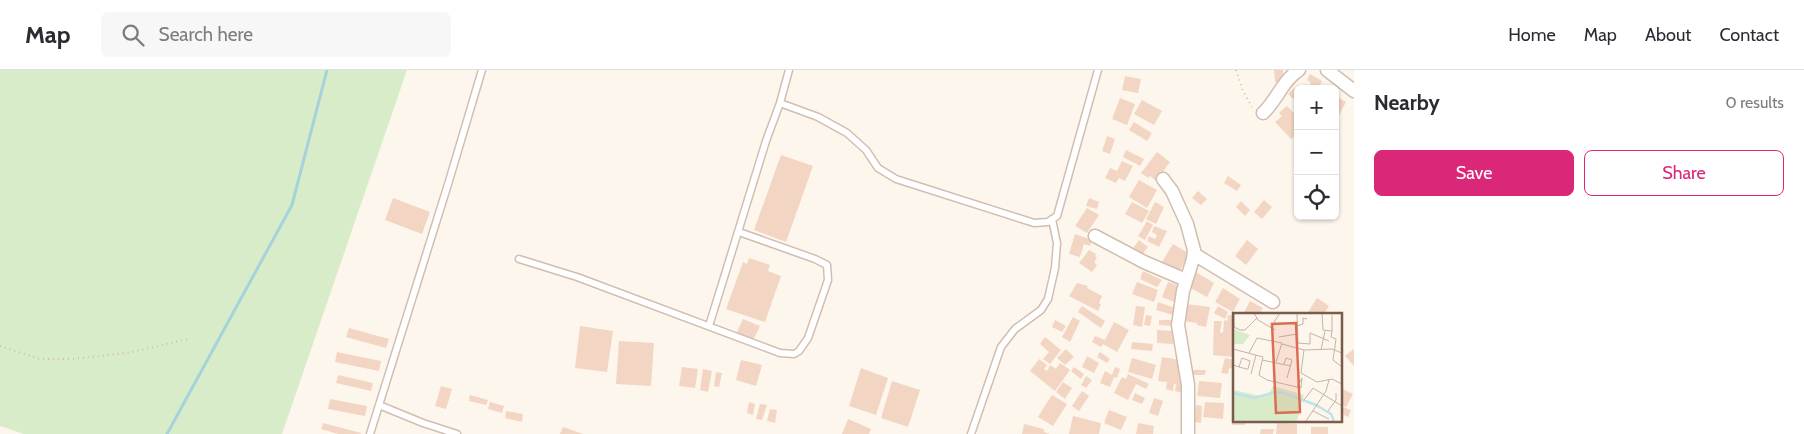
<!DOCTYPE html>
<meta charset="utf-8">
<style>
:root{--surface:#fff;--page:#f7f7f7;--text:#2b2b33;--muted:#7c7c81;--line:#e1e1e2;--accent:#db2777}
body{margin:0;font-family:Cabin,sans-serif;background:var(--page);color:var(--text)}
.controls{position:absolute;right:15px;top:15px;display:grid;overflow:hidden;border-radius:8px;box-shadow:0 1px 4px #0004}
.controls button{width:45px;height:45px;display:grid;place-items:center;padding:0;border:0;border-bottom:1px solid var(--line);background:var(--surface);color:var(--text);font:25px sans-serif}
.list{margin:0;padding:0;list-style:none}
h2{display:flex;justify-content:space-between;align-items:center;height:65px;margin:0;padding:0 20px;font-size:21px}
h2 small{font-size:16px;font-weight:400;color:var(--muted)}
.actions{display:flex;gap:10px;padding:15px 20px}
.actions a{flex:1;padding:11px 0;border:1px solid var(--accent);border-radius:8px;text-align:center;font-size:18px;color:var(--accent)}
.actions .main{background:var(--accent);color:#fff}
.icon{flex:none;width:28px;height:28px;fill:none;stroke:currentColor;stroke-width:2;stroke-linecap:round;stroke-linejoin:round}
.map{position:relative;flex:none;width:1354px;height:364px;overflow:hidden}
header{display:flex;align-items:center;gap:30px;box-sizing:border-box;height:70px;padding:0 25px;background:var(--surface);border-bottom:1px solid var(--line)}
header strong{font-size:24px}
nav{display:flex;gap:28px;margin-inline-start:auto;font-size:18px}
.search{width:350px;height:45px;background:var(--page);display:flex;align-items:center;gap:12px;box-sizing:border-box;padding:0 18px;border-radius:8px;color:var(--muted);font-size:19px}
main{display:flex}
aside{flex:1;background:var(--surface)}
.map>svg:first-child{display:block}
</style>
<header>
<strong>Map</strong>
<div class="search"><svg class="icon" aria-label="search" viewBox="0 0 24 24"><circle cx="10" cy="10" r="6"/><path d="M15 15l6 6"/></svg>Search here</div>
<nav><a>Home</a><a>Map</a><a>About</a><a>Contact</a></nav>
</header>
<main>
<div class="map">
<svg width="1354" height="364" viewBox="0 0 1354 364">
<rect width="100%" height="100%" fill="#fdf6ec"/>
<path fill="#d8ecc9" d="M0,0H407L282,364H24L0,356Z"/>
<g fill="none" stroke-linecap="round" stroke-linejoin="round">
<path stroke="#a5d3da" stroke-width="3" d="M167,364L292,135L327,0"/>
</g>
<path fill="#f3d5c3" d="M1274,0H1283V12H1275Z
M1310,4L1322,11L1318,19H1308L1311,13L1307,10Z
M1125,6L1141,9L1138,23L1122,20Z
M1294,18L1298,21V33L1288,24Z
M1120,28L1135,34L1127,55L1112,49Z
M1339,28L1346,32L1338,47L1335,46V35Z
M1142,30L1162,41L1154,55L1134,44Z
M1287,36L1298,47V63L1291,69L1275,52L1282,46L1279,43Z
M1134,52L1152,63L1147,71L1129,60Z
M1107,66L1115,69L1110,84L1102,81Z
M1126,80L1144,89L1140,96L1123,87Z
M1157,82L1170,92L1156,111L1150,106L1148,108L1141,103Z
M781,85L813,96L786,172L754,160Z
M1122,91L1133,96L1125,111L1119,108L1116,113L1105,108L1110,98L1117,101Z
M1228,106L1241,115L1237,121L1224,113Z
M1139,110L1157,120L1147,138L1129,127Z
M1198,121L1207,129L1201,135L1192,128Z
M393,128L430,142L422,164L385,150Z
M1089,128L1099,132L1097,139L1086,136Z
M1264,130L1272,137L1262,149L1254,142Z
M1241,131L1250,140L1245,146L1236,137Z
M1132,132L1149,141L1142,153L1125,144Z
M1155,132L1164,137L1156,154L1146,149Z
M1087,138L1099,145L1087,163L1075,156Z
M1147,151L1153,155L1145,170L1138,166Z
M1154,156L1167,161L1159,177L1147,171L1149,166L1155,169L1157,165L1152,162Z
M1075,164L1092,170L1090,176L1084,174L1080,187L1069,184Z
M1139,170L1148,177L1140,187L1131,181Z
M1247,170L1258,179L1246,195L1235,186Z
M1173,174L1190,184L1178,203L1162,192Z
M1089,180L1096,184L1095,186L1097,188L1094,192L1097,195L1092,202L1079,193Z
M749,188L770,195L768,201L781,206L765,252L726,239L743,192L747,194Z
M1143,201L1162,210L1157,217L1140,209Z
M1196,202L1214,213L1207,227L1189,217Z
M1137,212L1158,220L1154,232L1132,224Z
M1168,212L1182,217L1177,233L1162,227Z
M1077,213L1088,216L1087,218L1102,226L1099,233L1101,234L1098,241L1069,226Z
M1223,218L1240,229L1233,242L1215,232Z
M1317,228L1329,236L1324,244H1312L1308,242Z
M1250,231L1263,238L1259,244H1243Z
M1158,232L1175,238L1173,245L1156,240Z
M1186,234L1210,237L1206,257L1197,255V253L1184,251Z
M1082,236L1105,251L1101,258L1078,242Z
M1136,236L1145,237L1142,257L1133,255Z
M1218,236L1228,242L1225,249L1214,243Z
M1146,245L1152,246L1150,256L1144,255Z
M1228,245L1234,246V287L1213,285L1214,251H1222L1220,262L1223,263L1224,250L1227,251Z
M1073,247L1080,251L1070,272L1062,267Z
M743,249L760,256L753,271L736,264Z
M1055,250L1066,256L1062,262L1052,257Z
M1159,250H1174V256L1159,255Z
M1114,252L1129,260L1117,282L1103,274L1101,277L1092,272L1095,266L1105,270Z
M580,256L613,261L607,302L575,298Z
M349,258L389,269L386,278L346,267Z
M1157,260L1173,261V274L1157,273Z
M1045,267L1061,280L1050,294L1043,289L1049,282L1040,274Z
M619,271L654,273L651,316L616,314Z
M1132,272L1153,274L1152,281L1131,279Z
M1066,279L1074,287L1065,295L1057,288Z
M1354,279V296L1345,286Z
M337,282L381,291L379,301L335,292Z
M1100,282L1110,289L1107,293L1097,287Z
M1087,286L1099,293L1094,303L1082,297Z
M1162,287L1180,290L1179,307L1184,308L1182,323L1175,321L1176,314H1174L1173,321L1166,319L1167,312L1158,311Z
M1132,288L1156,295L1152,309L1128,302Z
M1225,288L1234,290V299L1229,298L1228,304L1221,303Z
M1039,289L1047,295L1044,299L1047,301L1050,295L1056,299L1060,293L1070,300L1055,321L1030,301Z
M741,290L762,295L756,316L736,310Z
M682,297L698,299L695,318L679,316Z
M1074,297L1084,304L1081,309L1071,301Z
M1115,297L1120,299L1117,308L1114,307L1110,317L1100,313L1105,301L1112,305Z
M861,298L888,308L876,345L849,336Z
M703,299L712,301L708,322L700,320Z
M1193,300H1206L1205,305H1193Z
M716,302L722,303L719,317L714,316Z
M1128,304L1149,314L1146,319L1136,314L1128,330L1114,323L1122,307L1126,309Z
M338,305L373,313L371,321L336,313Z
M1086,306L1092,310L1086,318L1081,315Z
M892,311L920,320L908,357L881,348Z
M1199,311L1222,313L1220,328L1197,326Z
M1063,312L1072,318L1065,329L1056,322Z
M441,316L452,319L446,339L435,336Z
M1341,318L1353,324L1346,337L1340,334Z
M1082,321L1089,326L1079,341L1072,336Z
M1135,323L1145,328L1142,334L1132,330Z
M470,325L488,330L486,335L469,331Z
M1052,325L1067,334L1053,356L1038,347Z
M1154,328L1163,331L1158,346L1149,343Z
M330,329L367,336L365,346L328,339Z
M490,332L504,336L502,343L488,339Z
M749,332L755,334L753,345L747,343Z
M1205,332L1224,333L1223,349L1203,347Z
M760,334L767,335L762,350L756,349Z
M1196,335L1202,336L1201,353L1194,352Z
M1340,336L1351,340L1348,347L1340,343Z
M770,339L777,340L775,353L767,351Z
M1109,340L1127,347L1121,360L1104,353Z
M506,341L523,344L522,352L505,348Z
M1073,346L1101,353L1099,364H1069Z
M1232,348H1234V350H1245V355H1232Z
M848,349L871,359L869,364H842Z
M323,353L361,363V364H338L321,359Z
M1138,353L1154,356L1153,364H1136Z
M1277,353L1297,354V364H1276Z
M1024,354L1044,359V362L1050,364H1022Z
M563,357L583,364H560Z
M1311,357H1328V364H1311Z
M1261,359H1274L1273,364H1260Z"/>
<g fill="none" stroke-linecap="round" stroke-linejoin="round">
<g stroke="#d1beb0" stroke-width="9">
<path id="service" d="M780,33L818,47L847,63L866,80L878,98L896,109L1034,153L1048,152L1057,146L1098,0
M519,189L577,207L780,283L794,284L799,281L808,268L828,210L827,195L815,189L739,162
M709,256L766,71L780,33L789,0
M379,335L423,353L457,364
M370,364L449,111L482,0
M971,364L1001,277L1015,259L1041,240L1048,229L1055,198L1057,173L1052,149"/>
</g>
<g stroke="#d1beb0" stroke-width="15">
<path id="minor" d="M1327,0L1354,21
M1263,43C1277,30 1283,10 1299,0
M1163,109L1172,121L1187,154L1194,180L1193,189L1183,221L1178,255L1188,315V364
M1095,166L1144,192L1186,210
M1194,184L1273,232"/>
</g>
<path stroke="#d9b8a5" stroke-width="2" stroke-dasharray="1 4" stroke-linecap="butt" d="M1236,0L1243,21L1252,37
M0,276L40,289H71L128,283L188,269"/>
<use href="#service" stroke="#fff" stroke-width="6"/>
<use href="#minor" stroke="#fff" stroke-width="12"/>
</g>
<g transform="translate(1233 243)">
<rect width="109" height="109" fill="#fdf6ec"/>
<path d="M0,16L17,22L10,31H0ZM40,73L71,82L64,108H0V77L28,83L36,81Z" fill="#d8ecc9"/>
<path fill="none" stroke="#bfe3e8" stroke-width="2.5" d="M0,80L21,85L42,79L51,80L83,92L98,101L101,108"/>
<path fill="none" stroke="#c5b3a7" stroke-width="1" d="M1,0V14L7,17H12L24,5M21,0L25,7L42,17M64,0L65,30L77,31V20L96,28M89,0L90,17L99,18L98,24L103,26L100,47L109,54M99,2V18M64,13L70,11V5L74,6M38,14L47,0M46,24L64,21M49,31L71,37L68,60L84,69L99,66L109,71M0,36L30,44L26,62L34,67L68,75L69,65L64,74M71,37L99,36L109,40M88,37L92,18M16,40L24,25L49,30L43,49M29,47L58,53M51,51L53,45L59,47L54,65M0,52L6,54L14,56H15L17,48L9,45L6,54M18,61L23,42M71,87L80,75L109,93M80,98L96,106M95,98L103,87V80M73,108L93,78L96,67"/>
<path fill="#dc6d51" fill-opacity="0.15" stroke="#dc6d51" stroke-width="2.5" d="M63,10L67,99L43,100L39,11Z"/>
<rect width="109" height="109" fill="none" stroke="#7a5c4d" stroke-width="2.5"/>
</g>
</svg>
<div class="controls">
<button>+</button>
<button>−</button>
<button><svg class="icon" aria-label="locate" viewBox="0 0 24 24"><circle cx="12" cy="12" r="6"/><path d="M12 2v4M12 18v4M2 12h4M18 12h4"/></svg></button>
</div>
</div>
<aside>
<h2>Nearby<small>0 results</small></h2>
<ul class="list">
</ul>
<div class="actions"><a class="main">Save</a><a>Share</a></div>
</aside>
</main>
